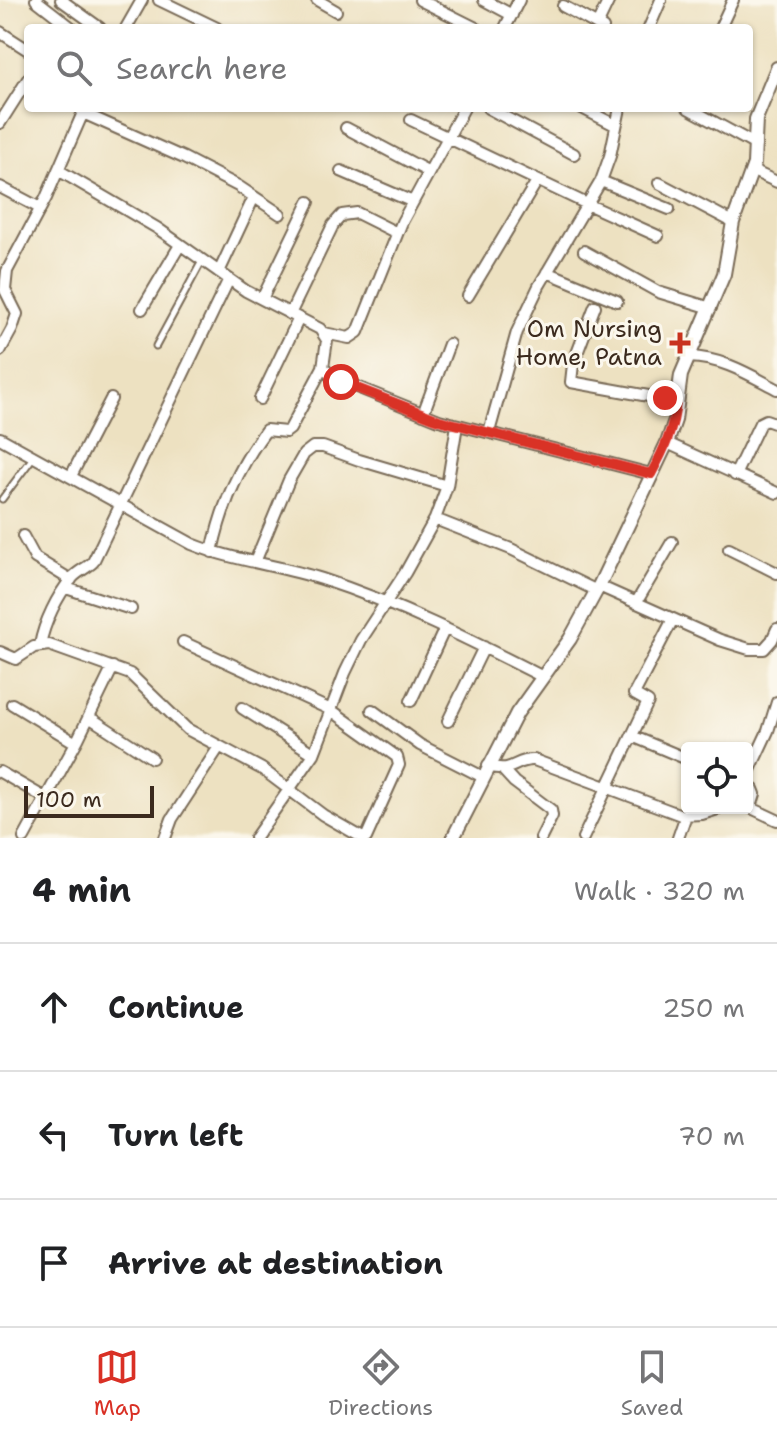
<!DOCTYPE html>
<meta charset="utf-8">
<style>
:root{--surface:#fff;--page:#f6f6f6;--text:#202124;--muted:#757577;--line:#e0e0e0;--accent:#d93025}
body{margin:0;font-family:"Shantell Sans",sans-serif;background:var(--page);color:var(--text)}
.controls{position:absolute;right:24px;bottom:24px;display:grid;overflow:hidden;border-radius:8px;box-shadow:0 2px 6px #0004}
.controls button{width:72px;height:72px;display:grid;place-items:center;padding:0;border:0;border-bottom:2px solid var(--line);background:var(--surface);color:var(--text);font:40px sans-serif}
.scale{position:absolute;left:24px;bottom:20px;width:130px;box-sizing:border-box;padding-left:8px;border:4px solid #3b2a1e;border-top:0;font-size:22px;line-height:28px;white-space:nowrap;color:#3b2a1e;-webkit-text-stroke:6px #fbf7ec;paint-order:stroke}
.stop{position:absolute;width:24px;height:24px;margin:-18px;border:6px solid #d93025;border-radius:50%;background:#fff}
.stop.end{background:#d93025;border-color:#fff;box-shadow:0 2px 8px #0008}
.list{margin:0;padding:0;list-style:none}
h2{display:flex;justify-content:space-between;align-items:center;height:104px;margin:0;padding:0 32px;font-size:34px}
h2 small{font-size:26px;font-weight:400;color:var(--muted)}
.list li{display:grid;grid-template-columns:52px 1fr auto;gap:24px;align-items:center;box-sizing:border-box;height:128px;padding:0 32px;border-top:2px solid var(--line)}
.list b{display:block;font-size:30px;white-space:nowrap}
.list em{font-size:26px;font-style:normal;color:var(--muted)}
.icon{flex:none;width:44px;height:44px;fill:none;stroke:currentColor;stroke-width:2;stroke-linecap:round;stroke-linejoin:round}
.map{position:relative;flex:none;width:777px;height:838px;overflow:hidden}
.search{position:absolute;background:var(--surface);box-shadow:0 2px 6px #0004;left:24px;right:24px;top:24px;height:88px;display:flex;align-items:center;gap:20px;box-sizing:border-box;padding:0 28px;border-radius:8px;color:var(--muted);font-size:30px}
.sheet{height:488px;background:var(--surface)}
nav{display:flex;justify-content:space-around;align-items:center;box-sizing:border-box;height:112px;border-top:2px solid var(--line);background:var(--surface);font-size:22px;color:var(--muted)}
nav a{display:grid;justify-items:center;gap:4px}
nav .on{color:var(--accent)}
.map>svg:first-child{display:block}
</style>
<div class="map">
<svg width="777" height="838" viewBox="0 0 777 838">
<rect width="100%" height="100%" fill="#fbf7ec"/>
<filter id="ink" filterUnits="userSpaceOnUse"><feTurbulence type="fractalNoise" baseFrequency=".0125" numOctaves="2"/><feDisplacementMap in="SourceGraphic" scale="16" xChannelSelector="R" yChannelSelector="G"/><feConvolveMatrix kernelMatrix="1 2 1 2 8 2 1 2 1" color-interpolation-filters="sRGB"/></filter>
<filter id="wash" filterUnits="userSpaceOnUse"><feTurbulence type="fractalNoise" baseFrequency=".006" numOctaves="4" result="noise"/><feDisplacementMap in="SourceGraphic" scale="32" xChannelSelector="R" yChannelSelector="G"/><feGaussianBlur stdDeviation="1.8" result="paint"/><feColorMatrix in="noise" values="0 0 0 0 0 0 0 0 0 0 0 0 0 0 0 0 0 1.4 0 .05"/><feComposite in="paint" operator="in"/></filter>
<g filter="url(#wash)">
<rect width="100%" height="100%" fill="#ede1c1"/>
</g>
<g filter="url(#ink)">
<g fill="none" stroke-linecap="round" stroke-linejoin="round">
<g stroke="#796a57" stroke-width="9">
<path id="service" d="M156,346L202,261
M2,499L34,456"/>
</g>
<g stroke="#796a57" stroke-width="14">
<path id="minor" d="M36,0L72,28
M61,0L100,28
M159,0L217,28
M317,0L336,11
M420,0L476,28
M484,0L512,15
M563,6L603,28
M597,25L609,0
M126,28L142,0
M505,28L519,0
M649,28L661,0
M720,28L733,0
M0,32L28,50
M488,108L574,154
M582,108L615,125
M688,108L756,145
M83,113L184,158L238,186L280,214
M411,120L587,204L658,236
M0,123L28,79
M346,128L429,172
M58,170L157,228L246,291L320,329L327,340L323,367L332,377L439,420L651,474
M341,171L413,202
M753,171L777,182
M601,181L669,209
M659,183L733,222
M0,187L40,208
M584,251L658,292L711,308
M219,272L254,197
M547,272L617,301
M468,296L537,181
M262,299L309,202
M595,306L573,364L571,382L676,401
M142,309L180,245
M290,314L333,225L342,215L357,213L397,233
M324,333L349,338L358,332L402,222L464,108
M0,351L12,329L17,314L5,290L7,271L46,198L85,108
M689,357C723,358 748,374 777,389
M260,399L299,318
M423,414L449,344
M489,432L517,332L539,286L601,181L610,156L620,108
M0,438L192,544C234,561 279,565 322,579C399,604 470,640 541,676
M667,443L777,493
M735,475L760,423L766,420L777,424
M71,476L111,399
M435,519L511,549L597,591
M23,536L35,558L71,580
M729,549L777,573
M212,552C221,508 239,466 266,430L286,432L290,429L323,367
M255,562L289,480L304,454L313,447H323L359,460L447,486
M599,586L720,640L749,649H764L772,640L777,629
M66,588L131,609
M636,603L672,542
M183,642L331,710L397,757L399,765L366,838
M40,645C44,623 57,596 72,578C78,571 87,568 93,562L229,279
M0,652L16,659L34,647L49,645L130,674L187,729L262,769L323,815L363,838
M411,701L445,628
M12,704L76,743
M242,708L314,754
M372,710L420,745L483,777
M89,717L152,758
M448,721L484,647
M632,736L687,759
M488,766C515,774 514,759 534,760L681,815L702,814L721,808
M503,770L514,782L551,810L552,816L541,838
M0,772L47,799
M747,776L768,731L777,702
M747,785L753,789L755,794L751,807
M747,806L777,820
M24,838L78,739L113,667
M165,838L172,819L219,747
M255,838L314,754L345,673L361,640L405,573L435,519L447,486L457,425
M583,838L648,702L634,694L673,619
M678,838L686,815"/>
</g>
<g stroke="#796a57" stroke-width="16">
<path id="tertiary" d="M453,838L517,713L570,639L599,586L667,443L675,420L681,375L724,274L733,222L754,164L756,119L777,68"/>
</g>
<use href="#service" stroke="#fff" stroke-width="5"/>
<use href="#minor" stroke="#fff" stroke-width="10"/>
<use href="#tertiary" stroke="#fff" stroke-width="12"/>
</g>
</g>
<g fill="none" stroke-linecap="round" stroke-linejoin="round" filter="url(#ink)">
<path stroke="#d93025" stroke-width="10" d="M341,382L439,420L651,474C664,450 674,429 676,401L665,398"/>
</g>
<path fill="#c8321e" stroke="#fbf7ec" stroke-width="3" d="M676 331h8v8h8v8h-8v8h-8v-8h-8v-8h8z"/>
<g text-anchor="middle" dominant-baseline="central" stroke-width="6" stroke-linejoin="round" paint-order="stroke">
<g font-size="24" fill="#3b2a1e" stroke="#fbf7ec" text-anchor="end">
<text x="662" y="329">Om Nursing<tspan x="662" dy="28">Home, Patna</tspan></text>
</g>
</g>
</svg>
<div class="controls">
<button><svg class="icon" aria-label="locate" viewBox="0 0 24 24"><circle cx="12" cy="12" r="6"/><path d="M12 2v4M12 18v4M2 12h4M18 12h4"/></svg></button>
</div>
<div class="scale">100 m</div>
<div class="stop" style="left:341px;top:382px"></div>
<div class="stop end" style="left:665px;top:398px"></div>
<div class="search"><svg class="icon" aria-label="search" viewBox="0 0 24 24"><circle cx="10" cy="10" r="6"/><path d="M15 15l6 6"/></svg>Search here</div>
</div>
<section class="sheet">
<h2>4 min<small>Walk · 320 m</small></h2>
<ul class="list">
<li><svg class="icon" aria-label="ahead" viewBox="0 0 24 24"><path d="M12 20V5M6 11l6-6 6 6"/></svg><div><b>Continue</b></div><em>250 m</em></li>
<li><svg class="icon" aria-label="left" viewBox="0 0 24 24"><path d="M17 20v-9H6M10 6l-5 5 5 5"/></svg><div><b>Turn left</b></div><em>70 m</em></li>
<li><svg class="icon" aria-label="arrive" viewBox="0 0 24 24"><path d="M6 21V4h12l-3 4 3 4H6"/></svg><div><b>Arrive at destination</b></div></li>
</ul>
</section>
<nav>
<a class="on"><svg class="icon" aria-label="map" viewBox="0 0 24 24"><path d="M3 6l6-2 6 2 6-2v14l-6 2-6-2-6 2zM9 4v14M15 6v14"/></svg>Map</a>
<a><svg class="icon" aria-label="directions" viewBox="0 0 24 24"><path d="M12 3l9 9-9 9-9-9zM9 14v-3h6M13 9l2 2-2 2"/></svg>Directions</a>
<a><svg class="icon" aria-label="saved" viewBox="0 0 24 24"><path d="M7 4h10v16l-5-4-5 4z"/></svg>Saved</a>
</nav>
